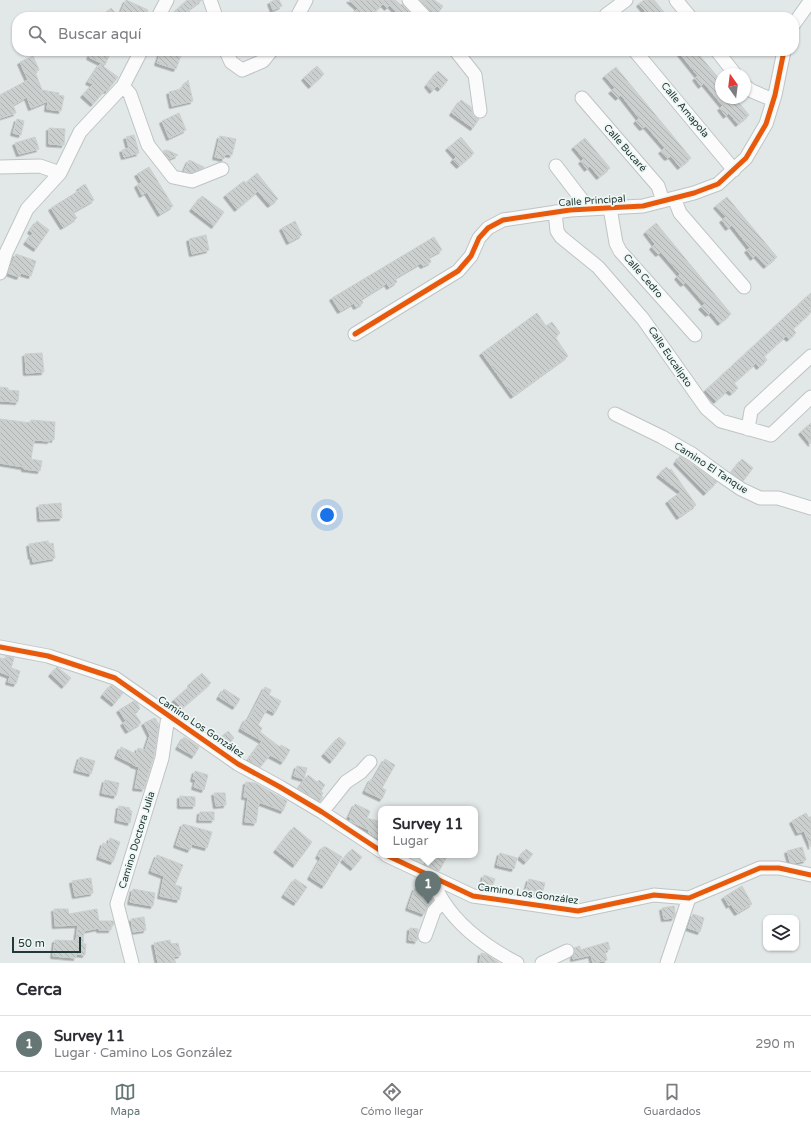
<!DOCTYPE html>
<html lang="es">
<meta charset="utf-8">
<style>
:root{--surface:#fff;--page:#f7f7f7;--text:#2b2b33;--muted:#7c7c81;--line:#e1e1e2;--accent:#657675}
body{margin:0;font-family:"Varela Round",sans-serif;background:var(--page);color:var(--text)}
.controls{position:absolute;right:12px;bottom:12px;display:grid;overflow:hidden;border-radius:8px;box-shadow:0 1px 3px #0004}
.controls button{width:36px;height:36px;display:grid;place-items:center;padding:0;border:0;border-bottom:1px solid var(--line);background:var(--surface);color:var(--text);font:20px sans-serif}
.compass{position:absolute;left:715px;top:68px;width:36px;height:36px;border-radius:50%;background:var(--surface);box-shadow:0 1px 3px #0004;rotate:346deg}
.scale{position:absolute;left:12px;bottom:10px;width:69px;box-sizing:border-box;padding-left:4px;border:2px solid #213938;border-top:0;font-size:11px;line-height:14px;white-space:nowrap;color:#213938;-webkit-text-stroke:3px #eff7f5;paint-order:stroke}
.you{position:absolute;left:327px;top:515px;width:14px;height:14px;margin:-10px;border:3px solid #fff;border-radius:50%;background:#1a73e8;box-shadow:0 0 0 6px #1a73e833}
.badge{display:grid;place-items:center;width:26px;height:26px;border-radius:50%;background:var(--accent);color:#fff;font-size:13px;font-weight:700}
.pin{position:absolute;translate:-50% -33px;filter:drop-shadow(0 1px 2px #0008)}
.pin::after{content:'';position:absolute;top:21px;width:14px;height:12px;background:inherit;clip-path:polygon(0 0,100% 0,50% 100%)}
.popup{position:absolute;left:378px;top:806px;width:100px;height:52px;box-sizing:border-box;display:grid;place-content:center;border-radius:8px;background:var(--surface);filter:drop-shadow(0 1px 3px #0005);font-size:13px;white-space:nowrap;color:var(--muted)}
.popup b{font-size:15px;color:var(--text)}
.popup::after{content:'';position:absolute;left:50%;top:100%;margin-left:-8px;border:8px solid transparent;border-top-color:var(--surface)}
.list{margin:0;padding:0;list-style:none}
h2{display:flex;justify-content:space-between;align-items:center;height:52px;margin:0;padding:0 16px;font-size:17px}
h2 small{font-size:13px;font-weight:400;color:var(--muted)}
.list li{display:grid;grid-template-columns:26px 1fr auto;gap:12px;align-items:center;box-sizing:border-box;height:56px;padding:0 16px;border-top:1px solid var(--line)}
.list b{display:block;font-size:15px;white-space:nowrap}
.list p{margin:0;font-size:13px;white-space:nowrap;color:var(--muted)}
.list em{font-size:13px;font-style:normal;color:var(--muted)}
.icon{flex:none;width:22px;height:22px;fill:none;stroke:currentColor;stroke-width:2;stroke-linecap:round;stroke-linejoin:round}
.map{position:relative;flex:none;width:811px;height:963px;overflow:hidden}
.search{position:absolute;background:var(--surface);box-shadow:0 1px 3px #0004;left:12px;right:12px;top:12px;height:44px;display:flex;align-items:center;gap:10px;box-sizing:border-box;padding:0 14px;border-radius:16px;color:var(--muted);font-size:15px}
.sheet{height:108px;background:var(--surface)}
nav{display:flex;justify-content:space-around;align-items:center;box-sizing:border-box;height:56px;border-top:1px solid var(--line);background:var(--surface);font-size:11px;color:var(--muted)}
nav a{display:grid;justify-items:center;gap:2px}
nav .on{color:var(--accent)}
.map>svg:first-child{display:block}
</style>
<div class="map">
<svg width="811" height="963" viewBox="0 0 811 963">
<defs>
<pattern id="building-back-hatch" width="6" height="6" patternUnits="userSpaceOnUse"><rect width="6" height="6" fill="#cbd0cf"/><path d="M-1 5l2 2M0 0l6 6M5-1l2 2" fill="none" stroke="#aeb3b2"/></pattern>
<filter id="shadow"><feDropShadow dx="-2.5" dy="2.5" stdDeviation="0" flood-color="#0004"/></filter>
</defs>
<rect width="100%" height="100%" fill="#e2e7e7"/>
<path fill="url(#building-back-hatch)" stroke="#cbd0cf" filter="url(#shadow)" d="M126,0L148,10L145,17H119Z
M187,0H202L188,10L195,17H169Z
M275,0H279L282,6L273,10L270,2Z
M349,0H395L401,5L402,4L414,17H401L390,5L387,8L383,4L370,17H357L353,13L358,8Z
M420,0H434L443,6L435,17H433L431,12Z
M644,0H654L668,17H650L639,4Z
M111,8L119,17H101Z
M92,51H105L110,54L105,65L89,57Z
M161,51H178L182,53L176,69L157,63Z
M678,51H696L721,81V98H735L749,115L738,124L729,113L726,116L720,108L723,106L704,83L701,86L695,78L698,76Z
M33,56L39,70L35,72L42,90L59,93L58,95L64,96L61,111L47,109L48,101L31,108L27,97L13,105L16,113L0,118V95L28,80L20,62Z
M100,64L118,77L107,91L105,90L93,104L83,95L93,84L88,82Z
M317,66L324,74L311,86L304,78Z
M616,67L691,158L680,167L671,156L667,158L661,151L665,148L646,126L642,128L636,121L639,118L621,95L618,98L611,91L615,88L605,76Z
M438,71L448,80L440,89L437,86L432,91L427,85Z
M188,80L193,101L172,106L169,92L181,89Z
M461,100L471,107L473,116L479,119L473,128L452,113Z
M179,113L186,130L169,138L162,121Z
M17,119L24,121L21,135L13,133Z
M49,128L65,129L64,145L49,144Z
M134,135L139,153L124,157L122,150L129,148L126,137Z
M220,136L236,139L232,155L225,154L224,159L215,157Z
M35,137L39,149L19,154L15,143Z
M461,137L474,153L459,166L453,160L456,157L448,148Z
M585,138L610,168L599,177L590,166L587,169L581,161L584,159L574,147Z
M167,150L178,155L169,159L163,151Z
M189,160L204,167L203,168L191,173L184,171Z
M149,167L173,206L160,214L147,192L142,195L137,185L142,182L137,174Z
M257,173L278,199L270,205L258,191L237,209L226,195L244,181L246,183Z
M85,184L94,200L73,212L77,218L63,227L51,208L80,190L79,188Z
M202,196L224,212L214,226L192,209Z
M727,197L777,257L766,266L756,255L753,258L747,250L750,248L732,225L728,228L722,220L726,217L716,206Z
M37,221L49,230L36,249L26,242L33,233L30,231Z
M295,221L302,235L289,242L282,228Z
M656,223L731,314L720,323L711,312L708,314L701,307L705,304L686,282L683,284L677,277L680,274L661,252L658,254L652,247L655,244L646,232Z
M206,235L209,250L192,254L189,239Z
M434,237L442,250L429,257L431,262L423,266L421,263L395,278L397,282L389,287L387,283L361,299L363,303L356,307L354,303L340,311L332,298Z
M16,254L36,261L31,276L21,273L19,277L8,273Z
M811,293V312L793,329L796,333L789,339L786,336L764,356L767,360L759,367L756,363L734,383L738,388L732,393L728,390L716,401L706,390Z
M537,313L546,326L552,322L560,333L555,337L568,356L513,396L482,353Z
M42,353L44,372L26,373L25,354Z
M0,387L8,388V390L19,391L18,402L0,401Z
M0,419L31,423V420L55,422L54,440L50,439V441L34,440L31,459L42,461L40,471L24,469V467L0,463Z
M811,423V444L801,432Z
M680,456L688,461L717,482L706,493L676,462Z
M742,459L753,468L743,481L731,473Z
M666,467L670,470L671,469L696,505L679,517L668,501L681,492L659,475Z
M61,503L62,518L40,519L39,505Z
M48,541L49,544L53,543L55,558L33,562L32,556L31,557L29,544Z
M6,656L14,658L11,668L20,671L16,684L8,682L10,676L0,672V658L5,660Z
M57,667L71,678L64,686L51,674Z
M202,673L211,683L182,708L174,700L191,685L190,684Z
M111,685L123,693L114,704L103,695Z
M265,687L271,690L269,695L281,701L275,713L267,709L258,725L262,728L260,732L280,747L281,745L290,750L283,762L270,755L260,767L248,760L262,741L241,729L246,719L248,720Z
M224,689L240,699L235,707L219,697Z
M134,701L137,703L140,709L134,712L141,723L128,731L123,723L126,721L119,710Z
M155,718L159,725L154,756L144,789L135,788L139,767L133,765V764L117,756L121,747L136,754L138,748L145,750L150,735L144,723Z
M228,731L234,738L226,746L219,739Z
M184,737L199,747L194,756L178,747Z
M339,737L346,743L332,761L324,754Z
M80,757L95,761L91,774L76,770Z
M385,759L395,765L382,788L386,790L382,799L365,791L371,779L373,780Z
M297,766L307,768L304,779L294,776Z
M195,771L208,775L204,790L194,787L196,780L193,779Z
M308,775L317,782L319,780L325,785L321,791L323,793L321,796L323,797L320,801L298,789Z
M105,780L119,783L116,796L102,793Z
M246,782L255,783L287,801L283,811L259,802L256,823L245,822L248,797H244Z
M214,793H225L226,805L216,806Z
M180,796L195,797V806H180Z
M355,804L370,811L367,818L381,822V840L369,833V830L350,821L351,818L349,817Z
M119,806L130,808L129,810L132,811L130,823L117,820Z
M200,812H214V820H199Z
M806,813L809,818L811,816V847L804,831L798,833L792,821Z
M183,824L212,832L207,848L192,844L190,850L176,845Z
M294,827L312,842L295,865L276,850Z
M110,838L120,842L113,862L99,857L103,843L108,845Z
M323,847H326L342,857L324,886L310,877L321,858L318,856Z
M802,847L806,860L794,863L790,862L787,851Z
M352,849L362,857L353,868L343,860Z
M526,849L533,854L526,862L520,857Z
M500,853L517,858L514,869L497,865Z
M157,855L183,865L175,885L182,887L179,900L160,896L164,876L151,871Z
M437,855H448L439,871L425,865L430,856L434,859Z
M484,875L495,879L492,887L482,883Z
M91,878L93,893L75,896L72,881Z
M295,879L307,887L296,903L284,895Z
M529,879L545,883L542,894L526,890Z
M742,886L752,904L737,913L731,904L729,906L724,897Z
M415,888L430,893L433,900L429,904L424,914L408,908Z
M133,889L155,893L153,906L130,902Z
M674,906L675,914L674,918L664,919L662,908Z
M54,909H68L69,914L97,909L99,921H113L114,925L111,926V930H99V928L84,931L83,944H86L85,955L76,954V958L53,956L55,940L76,941L78,925L55,926Z
M693,914L704,918L700,932L688,928Z
M144,917L146,930L133,932L131,919Z
M410,928L418,929L417,941L409,940Z
M170,940L171,944L178,943L181,955L173,957L176,963H158L154,943Z
M608,942L610,949L605,951L607,960L593,963L591,955L573,959V956L575,952L574,948L580,946V950Z
M481,953L486,954L498,962V963H480Z"/>
<g fill="none" stroke-linecap="round" stroke-linejoin="round">
<g stroke="#bfc4c4" stroke-width="15">
<path id="minor" d="M210,0L216,17
M409,0L425,17
M676,0L690,17
M606,15L626,0
M158,17L167,0
M297,17L306,0
M794,24L811,0
M226,51L231,62L242,70L263,61L271,51
M456,51L475,75L480,111
M635,51L734,170
M717,51L735,74
M123,86L130,94L148,145L173,177L192,181L222,169
M745,86L752,91L773,100
M582,98L658,186L663,201
M556,166L589,209
M0,167L40,166L60,173
M674,198L680,213L744,287
M610,208L616,243L620,251L695,335
M555,212L557,231L561,237L598,267L643,319L706,408L721,421L771,435L811,397
M0,273L6,253L27,209L60,173L80,132L123,86L141,51
M355,334L458,271L471,256L479,238L488,228L503,220L570,210L643,206L694,193L718,184L746,158L766,124L775,95L784,51
M615,414L662,437L692,454L722,476L741,489L760,498H778L811,508
M748,429L751,411L811,356
M0,647L48,656L115,678L238,764L280,787L322,812L381,851
M322,812L346,782L361,772L370,762
M386,855L473,896L578,911L654,895L689,898L760,868H779L811,875
M430,876C434,884 438,893 443,901C460,928 490,949 517,963
M425,936L434,911L443,901
M132,963L117,904L162,758L168,716
M542,963L567,951
M667,963L689,898"/>
</g>
<use href="#minor" stroke="#fbfbfb" stroke-width="13"/>
<g stroke="#eff7f5" stroke-width="8">
<path id="cycleway" d="M355,334L458,271L471,256L479,238L488,228L503,220L570,210L643,206L694,193L718,184L746,158L766,124L775,95L784,51
M0,647L48,656L115,678L238,764L280,787L322,812L381,851
M386,855L473,896L578,911L654,895L689,898L760,868H779L811,875"/>
</g>
<use href="#cycleway" stroke="#e8590c" stroke-width="5"/>
</g>
<g text-anchor="middle" dominant-baseline="central" stroke-width="3.5" stroke-linejoin="round" paint-order="stroke">
<g font-size="10" fill="#213938" stroke="#eff7f5">
<text transform="translate(685 110) rotate(50)">Calle Amapola</text>
<text transform="translate(625 148) rotate(49)">Calle Bucaré</text>
<text transform="translate(592 201) rotate(-4)">Calle Principal</text>
<text transform="translate(643 276) rotate(49)">Calle Cedro</text>
<text transform="translate(670 357) rotate(56)">Calle Eucalipto</text>
<text transform="translate(711 468) rotate(33)">Camino El Tanque</text>
<text transform="translate(201 727) rotate(34)">Camino Los González</text>
<text transform="translate(137 840) rotate(-73)">Camino Doctora Julia</text>
<text transform="translate(528 894) rotate(8)">Camino Los González</text>
</g>
</g>
</svg>
<div class="controls">
<button><svg class="icon" aria-label="layers" viewBox="0 0 24 24"><path d="M12 4l9 5-9 5-9-5zM3 14l9 5 9-5"/></svg></button>
</div>
<svg class="compass" viewBox="-18 -18 36 36"><path d="M0-13l5 13h-10z" fill="#e53935"/><path d="M0 13l5-13h-10z" fill="#7c7c81"/></svg>
<div class="scale">50 m</div>
<div class="you"></div>
<div class="pin badge" style="left:428px;top:904px">1</div>
<div class="popup"><b>Survey 11</b>Lugar</div>
<div class="search"><svg class="icon" aria-label="search" viewBox="0 0 24 24"><circle cx="10" cy="10" r="6"/><path d="M15 15l6 6"/></svg>Buscar aquí</div>
</div>
<section class="sheet">
<h2>Cerca<small></small></h2>
<ul class="list">
<li><span class="badge">1</span><div><b>Survey 11</b><p>Lugar · Camino Los González</p></div><em>290 m</em></li>
</ul>
</section>
<nav>
<a class="on"><svg class="icon" aria-label="map" viewBox="0 0 24 24"><path d="M3 6l6-2 6 2 6-2v14l-6 2-6-2-6 2zM9 4v14M15 6v14"/></svg>Mapa</a>
<a><svg class="icon" aria-label="directions" viewBox="0 0 24 24"><path d="M12 3l9 9-9 9-9-9zM9 14v-3h6M13 9l2 2-2 2"/></svg>Cómo llegar</a>
<a><svg class="icon" aria-label="saved" viewBox="0 0 24 24"><path d="M7 4h10v16l-5-4-5 4z"/></svg>Guardados</a>
</nav>
